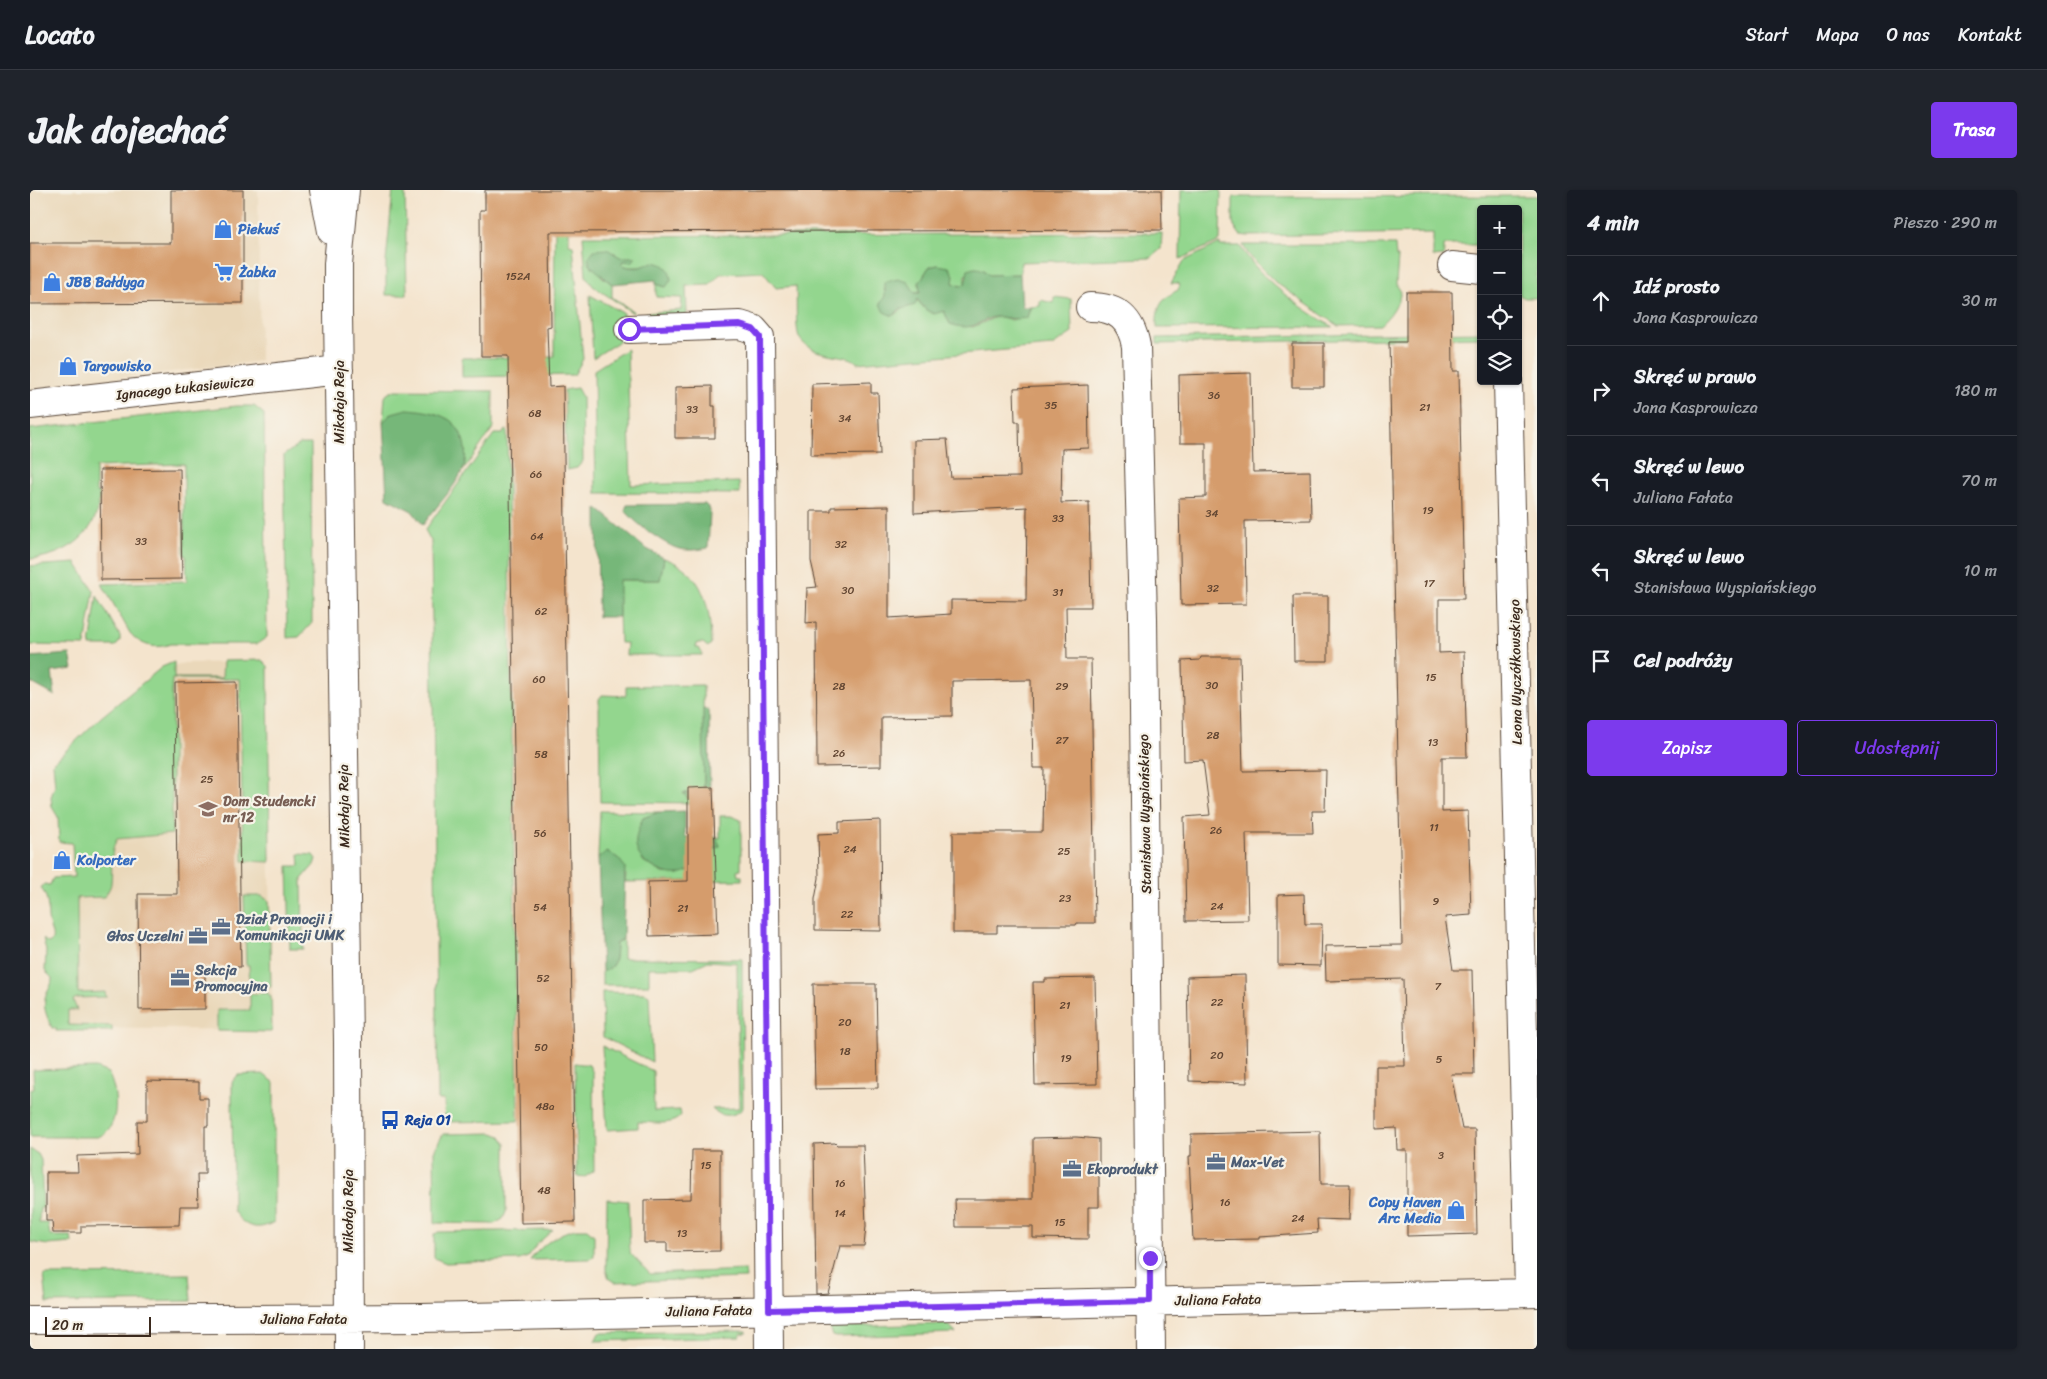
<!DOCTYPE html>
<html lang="pl">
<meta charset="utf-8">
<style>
:root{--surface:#171b24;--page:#20242c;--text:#f1f3f6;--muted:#9ea1a6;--line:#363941;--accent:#7c3aed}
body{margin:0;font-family:Sriracha,sans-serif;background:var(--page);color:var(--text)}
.controls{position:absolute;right:15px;top:15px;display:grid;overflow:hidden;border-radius:5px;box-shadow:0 1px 4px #0004}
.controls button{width:45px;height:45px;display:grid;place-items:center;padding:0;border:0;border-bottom:1px solid var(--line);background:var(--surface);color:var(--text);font:25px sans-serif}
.scale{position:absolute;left:15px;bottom:12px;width:106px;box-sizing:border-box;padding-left:5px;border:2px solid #3b2a1e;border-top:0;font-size:14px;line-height:18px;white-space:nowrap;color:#3b2a1e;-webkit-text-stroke:4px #f7f3e8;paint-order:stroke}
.stop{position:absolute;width:15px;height:15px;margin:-11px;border:4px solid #7c3aed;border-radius:50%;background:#fff}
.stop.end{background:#7c3aed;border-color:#fff;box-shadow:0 1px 5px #0008}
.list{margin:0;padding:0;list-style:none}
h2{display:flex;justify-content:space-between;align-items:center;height:65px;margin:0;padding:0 20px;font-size:21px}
h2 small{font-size:16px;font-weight:400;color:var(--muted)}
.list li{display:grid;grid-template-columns:32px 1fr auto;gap:15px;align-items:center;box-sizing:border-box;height:90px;padding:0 20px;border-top:1px solid var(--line)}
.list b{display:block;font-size:19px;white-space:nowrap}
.list p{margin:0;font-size:16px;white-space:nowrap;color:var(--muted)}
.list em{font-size:16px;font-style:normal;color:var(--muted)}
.actions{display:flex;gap:10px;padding:15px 20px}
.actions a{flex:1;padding:11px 0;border:1px solid var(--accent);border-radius:5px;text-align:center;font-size:18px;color:var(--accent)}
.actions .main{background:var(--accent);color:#fff}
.icon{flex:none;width:28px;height:28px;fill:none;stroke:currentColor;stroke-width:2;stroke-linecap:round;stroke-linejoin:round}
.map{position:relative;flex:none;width:1507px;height:1159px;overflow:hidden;border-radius:5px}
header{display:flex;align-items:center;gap:30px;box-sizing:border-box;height:70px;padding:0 25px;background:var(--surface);border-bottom:1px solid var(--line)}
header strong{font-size:24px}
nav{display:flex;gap:28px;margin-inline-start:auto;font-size:18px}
.intro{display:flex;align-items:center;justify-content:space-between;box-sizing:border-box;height:120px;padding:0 30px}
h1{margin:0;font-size:35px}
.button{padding:12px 22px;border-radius:5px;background:var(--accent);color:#fff;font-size:18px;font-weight:700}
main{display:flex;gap:30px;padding:0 30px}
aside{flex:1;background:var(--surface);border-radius:5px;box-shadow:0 1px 4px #0004}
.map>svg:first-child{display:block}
</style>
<header>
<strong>Locato</strong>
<nav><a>Start</a><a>Mapa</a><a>O nas</a><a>Kontakt</a></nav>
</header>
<div class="intro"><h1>Jak dojechać</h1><a class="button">Trasa</a></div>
<main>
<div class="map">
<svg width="1507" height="1159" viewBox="0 0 1507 1159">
<rect width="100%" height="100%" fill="#f7f3e8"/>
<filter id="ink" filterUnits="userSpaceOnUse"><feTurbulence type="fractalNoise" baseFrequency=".02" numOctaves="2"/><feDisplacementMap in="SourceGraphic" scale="10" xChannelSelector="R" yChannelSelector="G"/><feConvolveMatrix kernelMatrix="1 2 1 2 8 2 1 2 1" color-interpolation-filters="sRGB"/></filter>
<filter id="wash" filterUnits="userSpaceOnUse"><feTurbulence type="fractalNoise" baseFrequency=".0096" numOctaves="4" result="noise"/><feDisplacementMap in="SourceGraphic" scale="20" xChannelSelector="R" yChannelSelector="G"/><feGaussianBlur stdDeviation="1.12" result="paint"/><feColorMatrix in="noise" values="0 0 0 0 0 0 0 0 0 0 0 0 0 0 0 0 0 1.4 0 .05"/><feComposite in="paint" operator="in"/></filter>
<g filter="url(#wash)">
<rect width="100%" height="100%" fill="#f4e4cd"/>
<path fill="#ead8ba" d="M0,0H228L230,171L0,199Z
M236,472L243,840L35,838L45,691L136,478L154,473Z"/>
<path fill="#93d68e" stroke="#678056" d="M363,0H375L377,105H356V72Z
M1151,0H1191L1190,51L1150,69Z
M1507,6V108H1495L1489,105L1488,19H1451V55H1414V66L1403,67V43L1218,46L1210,45L1203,34V7Z
M525,29L539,30V54L543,55L553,169L544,185L432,187V168L524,167Z
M1132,43L1131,59L1120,68L991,72L990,84L959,85L953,79L935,85V94L931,96L923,93L908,75L899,77L889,93L890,103L854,99L863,126L886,109L896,120L914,121L920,134L943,137L968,126L982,130L1000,123V117L1010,116V110L1024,113V107L1041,109L1042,143L1022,156L827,173C821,162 781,170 769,147C765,137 767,108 766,96L746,98L733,82L690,84L680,95L656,96L657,125L616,126V123L651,120L652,108L626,107V94L636,97L614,77H598L591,74L593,71L584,62L571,86L582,94V107L604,122L603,123L563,96L556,86L553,46Z
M1190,53V56H1210C1232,91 1268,116 1303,137L1127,138C1126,117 1131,109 1148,100L1150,95L1148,93H1141L1154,71Z
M1213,55H1365L1366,67H1368L1366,94L1371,102C1367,116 1361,125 1350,135L1308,136L1245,92L1218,64Z
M560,105L593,123V149L563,168Z
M1451,142V147L1127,154V148Z
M597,159L601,295L709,292L710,304L566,303L564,180Z
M547,198L552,207L553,271L547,278L537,280L534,200Z
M365,200L463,201V238L433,281L435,260L362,223L353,232L355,207L357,204Z
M207,216H224L234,224L237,447L227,454H140C125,460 110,455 100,443L72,394L157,391L156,366L154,365V274L66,277V302H69C71,343 37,366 0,369V239Z
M477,240L488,931L415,932L414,910H408L401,351L395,340L464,244H473L474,241Z
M270,254H281L282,433L269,447L257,448L254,265Z
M634,368C675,382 680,417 681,454L678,457L673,453H667L666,457L670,459L672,465H596L597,453H590L588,390H630Z
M46,373L64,401L55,456L0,455V376Z
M67,406L90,446V451L86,456H60Z
M232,470L238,476L240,672L213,671L210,489H142V644L87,649C79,663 83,677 81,693C81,697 77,703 74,707L47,708L48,803L75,802L76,807L47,808L43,810L47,820H38V835L82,836V841H26V838H22C17,826 11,816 17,803C20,797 22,795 22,788L15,781L16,761L13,749L18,753L22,751C23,744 21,741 19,734C16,721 21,711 11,698L14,694L20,695L23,688L44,687L42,653L29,652L28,627L22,617L21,607L25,596L23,573L70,528L132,477L144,472V488H192L193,471Z
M673,495L674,602L654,603L669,613L570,612L569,509L572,505L596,506V496Z
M570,621L629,622L613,628V671L633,683L649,684L668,661L690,656L686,647L690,648V626H701L711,630V679L707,680L708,686H712V690L595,692L596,685L568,667Z
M269,664L283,665L286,669L284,675L272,689L273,759H260L258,676H270Z
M232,706L239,711L241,797L220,798L219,775H216L214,706Z
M593,749V768L712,769L713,918C705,927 691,928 682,919L709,918L707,773L678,771L663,778H619V795H572V782C587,777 585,767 586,753Z
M572,802L615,803L619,805L622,872L573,847Z
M238,803L241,807L242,842L187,841V820H220V804Z
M572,856L623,881L624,921L650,920L651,925C643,937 622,932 608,932V938L577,940Z
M545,873L559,875L563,883L564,981L555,987L547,986Z
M66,878L78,883C88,900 91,939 68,947H0V900L4,899L3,880Z
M233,884L244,892V1032C227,1042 213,1037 203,1020L202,892L208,885Z
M463,943L471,946L476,954V1022L473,1029L464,1034L405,1033L404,961L413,944Z
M0,959L8,964L11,970L13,1018H10L9,1033H18L20,1046H41L42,1053L18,1055L0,1052Z
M577,1009L598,1011L600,1063L620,1084L715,1080L716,1088L585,1092L579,1088L576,1080Z
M545,1039H557L564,1045V1066L560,1069L500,1070C511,1056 527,1043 545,1039Z
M523,1040L507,1054L498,1067L489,1070L416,1073L404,1068V1045L408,1042Z
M159,1084L161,1111L17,1113L14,1085Z
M918,1134L926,1143L806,1147L802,1146L799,1137Z
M716,1141V1143L710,1144V1147L565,1151L569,1143Z"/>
<path fill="#76b779" stroke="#58704c" d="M577,59L590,67H606L602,72L593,71L591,74C602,80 612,78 622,72C635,74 640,77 641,90L636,97L626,94V90L582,94L560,75L558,68L564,60Z
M908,75L919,77L924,85L923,93L930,96L935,94L938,80C947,76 952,78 959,85L990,84L992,117H1000L997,128C982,130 982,128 970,127C952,125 947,144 920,134L914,121L904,124L896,120L887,109L885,115L869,120L863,126L854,122L850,114L855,106V92L868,89L878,92L885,103H890L889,93L899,77Z
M377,219C391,220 406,222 418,229C434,238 440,266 432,282C422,301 405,318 393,335L382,321L357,308L353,232L362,223Z
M675,314L679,318L680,323L678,358C668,360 659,361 650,359C637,357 602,331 595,320L597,315Z
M567,318L615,358L634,368L630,390H589V427H568Z
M40,464L43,479L22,482L25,506L0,492V467Z
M673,519L679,520L680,614C670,614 659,613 653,603L674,602Z
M655,621V647H686L690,656C677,664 665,681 649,684C639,685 631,682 623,677C601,665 603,649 613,628L629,622Z
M578,662L588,668L595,677L593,749L586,753C585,767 587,777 572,782L568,667Z"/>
<g id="blocks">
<path fill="#d59c6c" d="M141,0H213V113L0,114V53H141Z
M455,0H1131L1132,40L520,42L521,136L517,137L519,197L533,196L545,1032L491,1033L478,166H451L450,20H455Z
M1376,102H1422L1423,181H1429L1434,409H1409V463L1434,462L1437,567H1412V622L1438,621L1441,725L1415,727L1423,780H1442L1444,884H1421L1432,939H1445L1447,1044L1377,1046V960H1367L1366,938L1346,939V876H1375L1373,789L1296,791L1295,756L1372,755L1359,152H1376Z
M1262,153H1294V197H1262Z
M1221,183L1223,282L1280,281L1281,330L1215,331L1216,414L1151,415L1149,308L1176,307V253H1150L1149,185Z
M841,192V203H848L850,264L781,265L782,194Z
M1058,195L1059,258L1032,259L1031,313L1059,312L1061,417H1036L1037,469H1061L1065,733H1047L1046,735H967V743H923V642H1013L1014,578H1003L1001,490L922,491V526L851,527V576L787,577L786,432L776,433L777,398L787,397L781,371V321H801V317L859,316V428L921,424V410L996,411L997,317L884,323V250L917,249L921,288L990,287L989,232H985L984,198Z
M682,196V216H685V248H645V197Z
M150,279L152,389L71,390L70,280Z
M1263,406H1298V471H1264Z
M1171,467H1210L1213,581L1296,580L1295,621H1282L1283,643H1216L1218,730L1156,731L1154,627L1180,625L1173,570L1154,571L1152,471L1170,470Z
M207,492L211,777H175V819L109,820L108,704H147L145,493Z
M683,597L688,744L619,746L618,692L658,691V598Z
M850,630L851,741L785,740V709L789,688L788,644L809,643V632Z
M1274,704L1275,734H1292L1291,776L1248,775V705Z
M1215,785L1217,893L1159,891L1157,787Z
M1065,788L1067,894L1005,895L1003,792H1015V789Z
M783,794H846L848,898L785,899Z
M117,891L169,892V908H178V936H175V984H167L168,1016H150L149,1035L51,1036V1043H23L22,1031H16V982H48L47,966L108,964L107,931H117Z
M1290,941L1291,994H1320L1319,1030L1287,1029L1288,1043L1230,1047V1049L1163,1050L1159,966H1161V944Z
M1046,947L1069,949V1017H1058V1049L1003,1048V1037H926L925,1009H1003V948Z
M805,953L807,955H833L836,1036L834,1056H810L798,1103L786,1104L784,954Z
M662,960H690V1061L637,1062V1053H614V1010L661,1009Z"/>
</g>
</g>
<g filter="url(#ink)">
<use href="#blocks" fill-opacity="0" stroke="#574638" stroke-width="1"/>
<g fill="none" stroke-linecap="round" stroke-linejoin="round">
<g stroke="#574638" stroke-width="30">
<path id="street" d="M294,0L302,41
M315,0L308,74V123L318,852L319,1159
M1422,76L1451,79
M1060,117C1088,117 1101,129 1106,156L1113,428L1121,1159
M599,139L710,135L723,139L730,147L739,1159
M1478,191L1499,1103
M0,215L309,180
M0,1130L392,1128L1507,1103"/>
</g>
<use href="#street" stroke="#fff" stroke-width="28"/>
</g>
</g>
<g fill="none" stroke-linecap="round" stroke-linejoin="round" filter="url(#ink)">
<path stroke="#7c3aed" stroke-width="6" d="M599,139L710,135L723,139L730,147L739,1120L1120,1111V1068"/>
</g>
<defs>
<g id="shop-bare" transform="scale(1.5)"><path d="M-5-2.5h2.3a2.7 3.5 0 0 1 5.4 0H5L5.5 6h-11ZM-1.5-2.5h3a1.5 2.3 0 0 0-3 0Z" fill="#3f7fe0" stroke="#f7f3e8" stroke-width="2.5" paint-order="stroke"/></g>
<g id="supermarket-bare" transform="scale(1.5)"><path d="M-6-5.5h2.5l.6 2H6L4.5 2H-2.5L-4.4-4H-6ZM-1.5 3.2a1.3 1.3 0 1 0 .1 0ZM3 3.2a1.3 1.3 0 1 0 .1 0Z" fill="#3f7fe0" stroke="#f7f3e8" stroke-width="2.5" paint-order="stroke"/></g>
<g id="university-bare" transform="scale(1.5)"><path d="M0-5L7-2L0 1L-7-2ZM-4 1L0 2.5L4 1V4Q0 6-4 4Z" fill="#8d6e63" stroke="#f7f3e8" stroke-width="2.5" paint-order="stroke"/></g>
<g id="office-bare" transform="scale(1.5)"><path d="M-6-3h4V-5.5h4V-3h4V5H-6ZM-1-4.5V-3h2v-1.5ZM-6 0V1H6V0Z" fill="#5c6f8a" stroke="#f7f3e8" stroke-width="2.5" paint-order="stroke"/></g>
<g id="bus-bare" transform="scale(1.5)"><path d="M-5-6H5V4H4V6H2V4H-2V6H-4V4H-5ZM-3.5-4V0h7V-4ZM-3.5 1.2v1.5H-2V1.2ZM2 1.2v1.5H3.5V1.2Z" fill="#1a4fb4" stroke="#f7f3e8" stroke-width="2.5" paint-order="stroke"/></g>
</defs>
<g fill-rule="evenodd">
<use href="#shop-bare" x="193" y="39"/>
<use href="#supermarket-bare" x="194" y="82"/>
<use href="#shop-bare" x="22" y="92"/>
<use href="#shop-bare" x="38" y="176"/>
<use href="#university-bare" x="178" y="619"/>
<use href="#shop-bare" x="32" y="670"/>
<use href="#office-bare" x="191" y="737"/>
<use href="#office-bare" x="168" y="746"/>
<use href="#office-bare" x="150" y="788"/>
<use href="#bus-bare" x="360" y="930"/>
<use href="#office-bare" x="1186" y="972"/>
<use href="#office-bare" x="1042" y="979"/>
<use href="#shop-bare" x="1426" y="1020"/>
</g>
<g text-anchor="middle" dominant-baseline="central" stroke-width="4.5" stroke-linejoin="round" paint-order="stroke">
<g font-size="11" fill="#624632">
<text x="488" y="86">152A</text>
<text x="1184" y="205">36</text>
<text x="1021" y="215">35</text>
<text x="1395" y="217">21</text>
<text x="662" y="219">33</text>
<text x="505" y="223">68</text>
<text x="815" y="228">34</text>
<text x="506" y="284">66</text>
<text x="1398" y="320">19</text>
<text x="1182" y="323">34</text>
<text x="1028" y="328">33</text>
<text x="507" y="346">64</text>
<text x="111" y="351">33</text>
<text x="811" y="354">32</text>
<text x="1399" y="393">17</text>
<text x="1183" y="398">32</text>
<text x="818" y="400">30</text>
<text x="1028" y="402">31</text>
<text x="511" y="421">62</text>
<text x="1401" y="487">15</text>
<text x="509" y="489">60</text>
<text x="1182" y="495">30</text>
<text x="809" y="496">28</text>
<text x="1032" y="496">29</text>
<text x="1183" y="545">28</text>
<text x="1032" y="550">27</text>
<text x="1403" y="552">13</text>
<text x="809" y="563">26</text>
<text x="511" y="564">58</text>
<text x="177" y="589">25</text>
<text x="1404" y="637">11</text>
<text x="1186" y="640">26</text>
<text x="510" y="643">56</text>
<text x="820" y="659">24</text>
<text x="1034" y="661">25</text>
<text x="1035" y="708">23</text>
<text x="1406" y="711">9</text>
<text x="1187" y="716">24</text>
<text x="510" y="717">54</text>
<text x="653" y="718">21</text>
<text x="817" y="724">22</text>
<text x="513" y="788">52</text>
<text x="1408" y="796">7</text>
<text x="1187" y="812">22</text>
<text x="1035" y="815">21</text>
<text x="815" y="832">20</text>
<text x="511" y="857">50</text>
<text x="815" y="861">18</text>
<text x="1187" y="865">20</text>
<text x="1036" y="868">19</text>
<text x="1409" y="869">5</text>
<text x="515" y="916">48a</text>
<text x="1411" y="965">3</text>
<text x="676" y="975">15</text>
<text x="810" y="993">16</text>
<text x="514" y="1000">48</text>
<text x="1195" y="1012">16</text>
<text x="810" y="1023">14</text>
<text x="1268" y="1028">24</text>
<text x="1030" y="1032">15</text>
<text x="652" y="1043">13</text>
</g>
<g font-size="14" font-weight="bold" fill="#366cbe" stroke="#f7f3e8" text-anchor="start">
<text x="208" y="39">Piekuś</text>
<text x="209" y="82">Żabka</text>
<text x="37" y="92">JBB Bałdyga</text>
<text x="53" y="176">Targowisko</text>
<text x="47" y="670">Kolporter</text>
<text x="1411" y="1012" text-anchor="end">Copy Haven<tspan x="1411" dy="16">Arc Media</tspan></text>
</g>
<g font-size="14" fill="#3b2a1e" stroke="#f7f3e8">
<text transform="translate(155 198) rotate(-6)">Ignacego Łukasiewicza</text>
<text transform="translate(309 212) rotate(-90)">Mikołaja Reja</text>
<text transform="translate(1486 482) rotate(-91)">Leona Wyczółkowskiego</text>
<text transform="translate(314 616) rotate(-91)">Mikołaja Reja</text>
<text transform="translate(1115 624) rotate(-91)">Stanisława Wyspiańskiego</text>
<text transform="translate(318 1021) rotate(-90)">Mikołaja Reja</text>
<text transform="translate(1188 1110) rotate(-1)">Juliana Fałata</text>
<text transform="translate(679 1121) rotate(-1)">Juliana Fałata</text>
<text x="274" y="1129">Juliana Fałata</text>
</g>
<g font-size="14" font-weight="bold" fill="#785e54" stroke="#f7f3e8" text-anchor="start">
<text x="193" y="611">Dom Studencki<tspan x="193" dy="16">nr 12</tspan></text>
</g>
<g font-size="14" font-weight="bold" fill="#4e5e75" stroke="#f7f3e8" text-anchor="start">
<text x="206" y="729">Dział Promocji i<tspan x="206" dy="16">Komunikacji UMK</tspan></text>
<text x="153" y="746" text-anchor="end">Głos Uczelni</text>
<text x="165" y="780">Sekcja<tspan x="165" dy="16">Promocyjna</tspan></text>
<text x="1201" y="972">Max-Vet</text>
<text x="1057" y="979">Ekoprodukt</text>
</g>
<g font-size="14" font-weight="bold" fill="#164399" stroke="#f7f3e8" text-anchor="start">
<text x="375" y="930">Reja 01</text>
</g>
</g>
</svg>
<div class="controls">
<button>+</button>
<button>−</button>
<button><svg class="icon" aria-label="locate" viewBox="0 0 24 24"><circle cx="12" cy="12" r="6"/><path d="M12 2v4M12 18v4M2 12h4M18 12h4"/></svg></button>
<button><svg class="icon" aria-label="layers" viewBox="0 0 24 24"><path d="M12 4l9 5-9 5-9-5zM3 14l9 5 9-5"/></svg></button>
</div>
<div class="scale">20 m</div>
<div class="stop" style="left:599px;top:139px"></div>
<div class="stop end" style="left:1120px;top:1068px"></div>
</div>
<aside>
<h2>4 min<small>Pieszo · 290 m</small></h2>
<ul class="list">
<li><svg class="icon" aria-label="ahead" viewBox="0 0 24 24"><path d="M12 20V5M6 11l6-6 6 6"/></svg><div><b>Idź prosto</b><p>Jana Kasprowicza</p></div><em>30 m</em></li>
<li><svg class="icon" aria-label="right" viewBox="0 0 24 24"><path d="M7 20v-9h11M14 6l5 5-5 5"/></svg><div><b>Skręć w prawo</b><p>Jana Kasprowicza</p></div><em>180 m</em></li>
<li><svg class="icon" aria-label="left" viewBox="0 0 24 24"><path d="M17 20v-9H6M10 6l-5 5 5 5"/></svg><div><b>Skręć w lewo</b><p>Juliana Fałata</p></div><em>70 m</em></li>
<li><svg class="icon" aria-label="left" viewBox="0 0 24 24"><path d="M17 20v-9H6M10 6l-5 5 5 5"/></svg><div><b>Skręć w lewo</b><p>Stanisława Wyspiańskiego</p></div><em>10 m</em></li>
<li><svg class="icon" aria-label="arrive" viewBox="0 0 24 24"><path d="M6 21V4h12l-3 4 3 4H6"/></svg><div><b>Cel podróży</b></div></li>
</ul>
<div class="actions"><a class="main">Zapisz</a><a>Udostępnij</a></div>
</aside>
</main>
